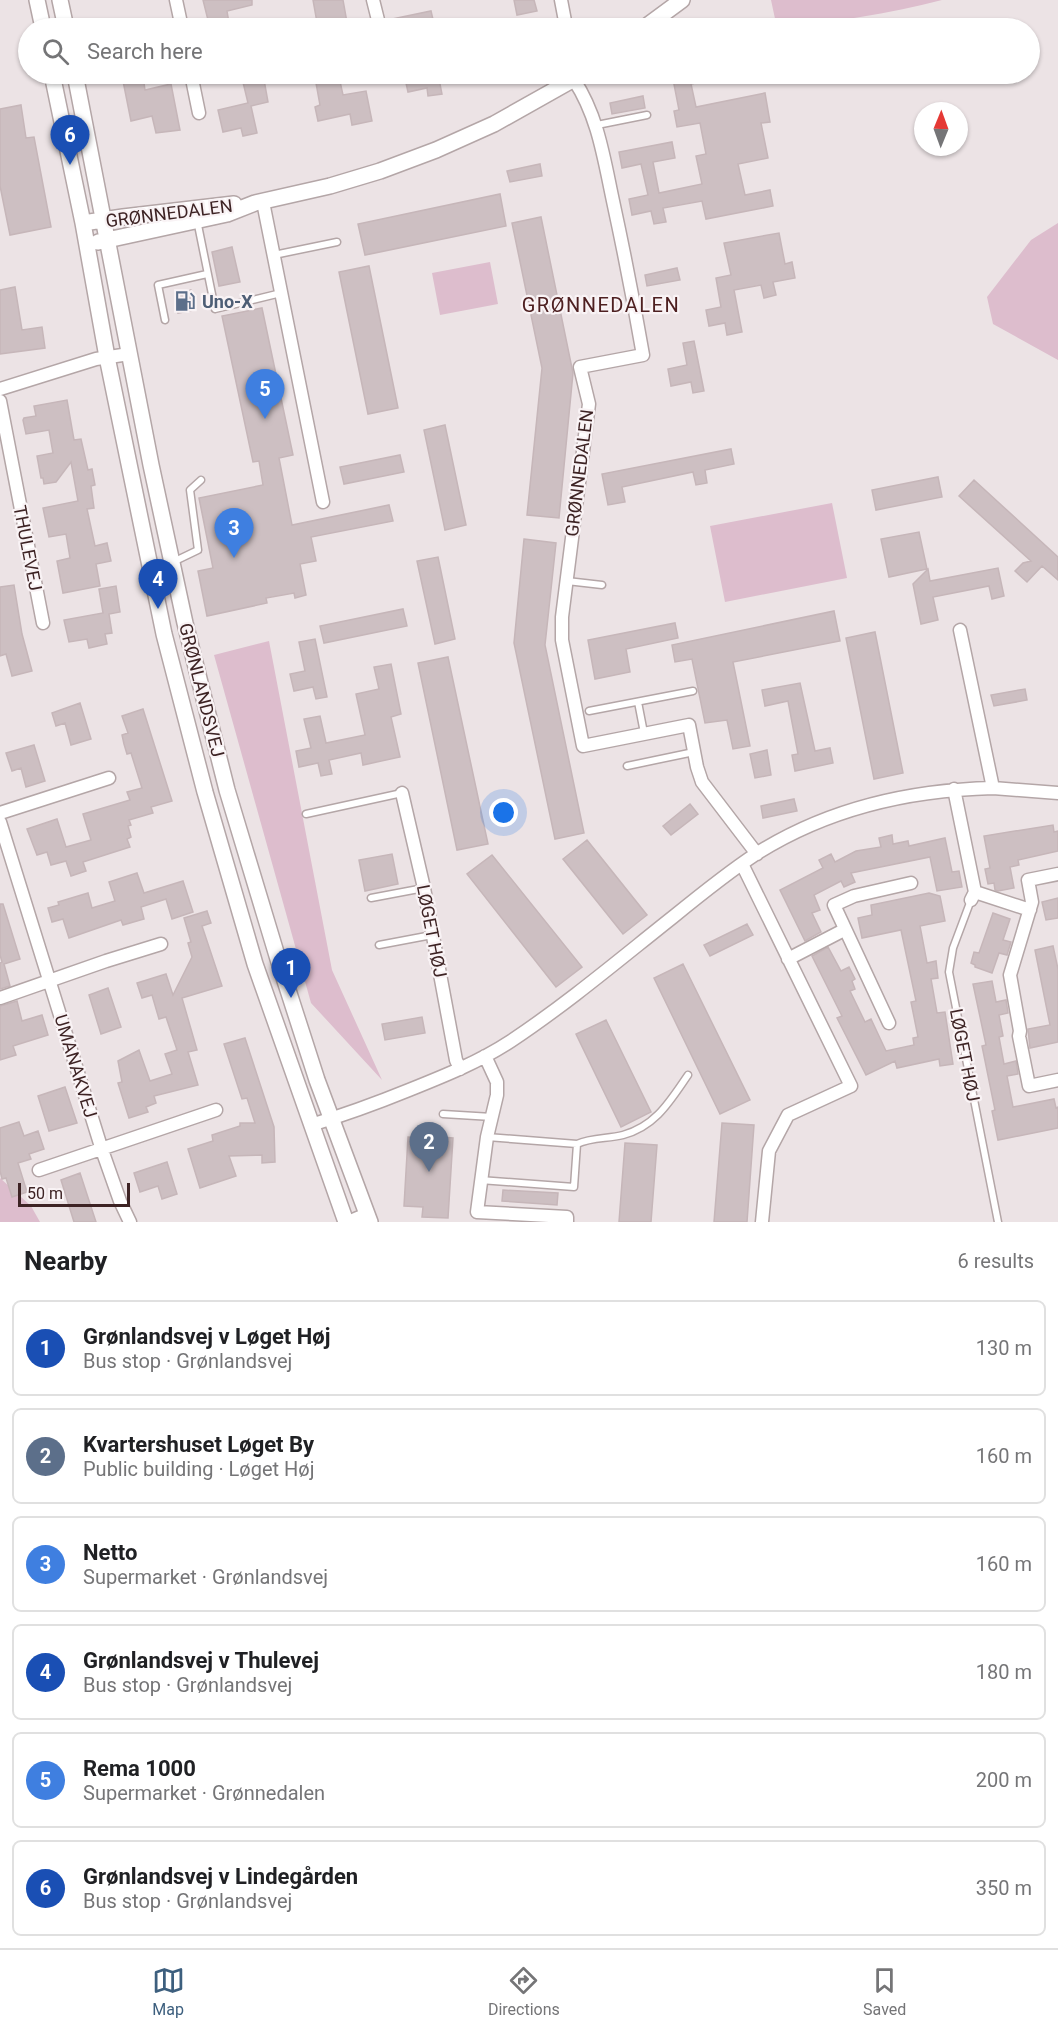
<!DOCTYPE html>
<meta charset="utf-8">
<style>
:root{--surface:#fff;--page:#f2f2f2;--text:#202124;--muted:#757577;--line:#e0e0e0;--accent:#3d5f7e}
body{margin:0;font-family:Roboto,sans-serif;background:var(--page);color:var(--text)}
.compass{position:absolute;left:914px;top:102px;width:54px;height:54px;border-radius:50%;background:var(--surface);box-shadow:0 2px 4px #0004;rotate:1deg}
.scale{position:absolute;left:18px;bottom:15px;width:112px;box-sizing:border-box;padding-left:6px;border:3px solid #3d2324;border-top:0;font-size:16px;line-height:21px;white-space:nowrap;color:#3d2324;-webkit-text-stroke:4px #f9f3f5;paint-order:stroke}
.you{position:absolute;left:504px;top:813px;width:21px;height:21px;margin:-15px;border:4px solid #fff;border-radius:50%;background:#1a73e8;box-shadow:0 0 0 9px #1a73e833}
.badge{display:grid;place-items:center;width:39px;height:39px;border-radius:50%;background:var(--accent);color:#fff;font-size:20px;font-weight:700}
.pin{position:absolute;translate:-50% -50px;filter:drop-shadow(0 2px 3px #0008)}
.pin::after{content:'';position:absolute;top:32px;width:21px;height:18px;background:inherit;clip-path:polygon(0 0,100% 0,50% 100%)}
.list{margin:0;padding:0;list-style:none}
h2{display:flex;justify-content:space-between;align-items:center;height:78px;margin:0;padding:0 24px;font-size:26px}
h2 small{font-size:20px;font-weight:400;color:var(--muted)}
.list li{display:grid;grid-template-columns:39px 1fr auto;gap:18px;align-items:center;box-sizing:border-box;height:96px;margin:0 12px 12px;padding:0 12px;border:2px solid var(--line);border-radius:9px}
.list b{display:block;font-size:22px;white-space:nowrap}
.list p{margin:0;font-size:20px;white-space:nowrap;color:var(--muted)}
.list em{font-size:20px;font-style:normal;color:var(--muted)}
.icon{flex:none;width:33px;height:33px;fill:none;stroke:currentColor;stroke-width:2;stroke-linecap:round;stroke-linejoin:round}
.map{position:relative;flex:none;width:1058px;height:1222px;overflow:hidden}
.search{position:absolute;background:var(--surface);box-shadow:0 2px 4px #0004;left:18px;right:18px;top:18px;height:66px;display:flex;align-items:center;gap:15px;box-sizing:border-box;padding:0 21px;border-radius:33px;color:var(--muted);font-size:22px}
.sheet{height:726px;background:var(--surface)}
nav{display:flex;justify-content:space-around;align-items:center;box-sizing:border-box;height:84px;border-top:2px solid var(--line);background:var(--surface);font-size:16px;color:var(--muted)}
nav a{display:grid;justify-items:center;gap:3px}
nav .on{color:var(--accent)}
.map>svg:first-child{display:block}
</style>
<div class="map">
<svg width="1058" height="1222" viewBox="0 0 1058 1222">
<rect width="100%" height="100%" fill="#ece3e5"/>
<path fill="#ddbdcd" d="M771,0H942C888,14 833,22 777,28Z
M1058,223V360L993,324L987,297L1031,240Z
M490,262L498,304L440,315L432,273Z
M832,503L847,578L725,602L710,526Z
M269,641L332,970L382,1080L311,1003L214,655Z
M0,1178L31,1206L40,1222H0Z"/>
<path fill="#cdbfc2" stroke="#c6b6b9" stroke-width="1.5" d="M203,0H252V5L227,11L229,23L210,28Z
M313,0H343L348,28H318Z
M514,0H534L537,11L517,15Z
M431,11L435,28H388L387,20Z
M241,74H263L268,102L251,106L257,133L243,136L241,128L223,132L218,110L248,103Z
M404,74H438L442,94L428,96L427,88L408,92Z
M672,74H714V79L691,84L696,107L765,93L770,122L761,123L768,158L738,164L745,195L770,190L773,206L706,219L702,201L663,208L666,222L654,224L651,211L632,215L629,199L648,195L641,164L622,168L619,152L672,142L675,158L653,162L659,193L702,184L696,156L706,154L700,123L677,127L674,111L679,110Z
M143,76L145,90L171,84L180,130L156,133L152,116L131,121L123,81Z
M339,77L343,95L366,91L372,121L352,125L350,114L318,121L315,107L320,105L316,83L321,82L320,81Z
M643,96L645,108L612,114L610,103Z
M21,105L26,138L34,137L51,227L10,235L0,186V109Z
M540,164L542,176L510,182L507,171Z
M500,194L506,226L365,255L358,224Z
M541,217L573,373L559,518L527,515L542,368L512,223Z
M779,233L785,264L792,262L795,278L773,282L776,295L764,298L761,285L734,290L742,332L727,335L725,323L709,326L706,310L721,307L716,278L731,275L724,243Z
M232,247L240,282L219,286L212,252Z
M369,266L398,408L368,414L339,272Z
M677,268L680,280L647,286L645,275Z
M15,287L22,330L42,327L45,348L0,354V290Z
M191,290L194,310L178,313L175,293Z
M262,308L293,455L279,458L292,525L389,505L393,521L311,537L316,561L300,564L306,595L295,598L294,593L266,598L267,603L207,616L198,571L213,568L199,498L263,485L259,461L253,462L222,316Z
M694,341L704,391L693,393L691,382L671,386L668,369L687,365L683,343Z
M67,400L74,440L81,439L88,470L92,469L95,485L91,486L94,508L87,509L95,546L107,543L111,561L96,564L100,586L63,593L57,561L70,558L66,534L49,537L43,508L78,501L71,462L56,482L44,484L43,478H41L37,456L53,453L49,430L26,434L23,420L24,418L36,416L34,406Z
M445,425L466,525L445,530L424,430Z
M731,449L734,464L705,470L707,483L696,485L693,472L622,487L625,502L608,505L602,474Z
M400,455L404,472L344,484L340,467Z
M938,477L942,497L876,510L872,490Z
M974,480L1058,557V580L1042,566L1027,582L1015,571L1023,563L1031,561L959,496Z
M919,532L927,569L889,577L881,539Z
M524,539L556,543L545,645L584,833L555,839L514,643Z
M438,557L455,639L435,644L417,561Z
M998,568L1004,596L992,599L989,586L933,597L938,620L921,624L913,584L928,569L930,581Z
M14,585L22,634L32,671L12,676L6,654L0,656V587Z
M116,586L120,612L109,614L112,633L105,634L107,644L89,648L87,639L69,642L64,620L103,613L99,589Z
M403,609L407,626L324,643L320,626Z
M834,611L840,641L733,662L750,746L733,749L727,720L705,723L692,659L675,662L672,645Z
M675,623L678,638L626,649L630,672L595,679L588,640Z
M875,632L903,773L874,779L846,638Z
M315,639L327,697L316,699L313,687L294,691L290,674L305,671L299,642Z
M448,657L488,844L457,850L418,663Z
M391,664L401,714L391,717L400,757L363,765L361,753L329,760L332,774L321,776L318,763L299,767L296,751L311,748L304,719L320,716L326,743L365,735L356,694L379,689L374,667Z
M800,683L815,751L830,748L833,763L795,771L792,755L798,754L788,701L765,706L762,690Z
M1025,689L1027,700L994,706L991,695Z
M80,703L91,739L71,745L65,723L56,726L52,713Z
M143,709L172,801L151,807L153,813L129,820L131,825L128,826L131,837L127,839L130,847L83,862L86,871L71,876L66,861L51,865L47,852L37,855L27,829L57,819L66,847L91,840L83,814L130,800L127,792L142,788L131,753L127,754L124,744L122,735L128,733L122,716Z
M34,745L45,781L26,787L21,768L12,771L6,753Z
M767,750L771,775L755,778L750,754Z
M794,799L797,811L763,818L761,806Z
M690,804L698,814L671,835L663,826Z
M1053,825L1054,832L1058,831V851L1018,860L1019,865L1010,867L1014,888L998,891L995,890L994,883L988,884L985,869L990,868L984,836Z
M892,835L893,844L908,841L909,846L945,838L952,872L959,871L962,887L937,891L930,857L851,873L855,882L844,887L841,881L814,895L820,910L812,913L821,932L805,941L780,890L823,868L819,860L831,854L835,862L856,851L881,847L879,838Z
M587,840L647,915L623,934L563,859Z
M392,854L398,884L365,891L359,860Z
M492,855L582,967L556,987L467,874Z
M137,873L144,893L183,881L193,912L172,919L166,899L141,907L144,919L123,925L121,920L69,938L63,919L52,922L48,908L59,905L58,902L88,893L92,908L115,901L109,882Z
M929,893L940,896L945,921L920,926L927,963L936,961L938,978L931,979L937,1013L945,1012L953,1064L940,1066L939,1059L897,1068L895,1061L866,1075L837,1018L842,1016L812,956L828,947L841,971L849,967L855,979L852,981L855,989L850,991L865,1022L871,1019L886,1051L914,1045L913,1038L918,1037L911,1002L916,1001L901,930L862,938L858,918L872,915L871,905Z
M1058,898V918L1046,920L1042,902Z
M0,904H3L20,959L4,964L10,986L0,989V963L2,962L0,955Z
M207,911L211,923L202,926L222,986L182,998L197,1050L188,1052L198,1085L154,1096L156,1103L146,1107L148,1112L129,1118L118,1083L122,1082L118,1061L139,1050L150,1081L172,1074L165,1054L177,1050L166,1017L159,1019L152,995L142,998L137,983L166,974L173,995L192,957L188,943L191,942L184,918Z
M993,913L1010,919L1003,940L1011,942L1007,955L999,953L992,973L975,967V965L971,963L974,952L979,953Z
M747,924L753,935L710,956L704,945Z
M1053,946L1058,969V1042L1030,1048L1028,1029L1050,1025L1035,950Z
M683,964L750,1100L720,1114L654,978Z
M992,981L996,1002L1006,1000L1008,1013L999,1015L1003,1036L999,1037L1004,1064L1016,1061L1018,1074L1007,1076L1013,1107L1054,1099L1056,1108L1058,1107V1128L998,1140L992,1111L995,1110L982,1046L986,1045L973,984Z
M108,988L121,1027L101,1034L89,995Z
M17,1001L22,1021L42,1015L48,1035L13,1046L16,1055L0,1060V1006Z
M422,1017L425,1033L385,1040L382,1024Z
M606,1020L651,1112L621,1127L576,1034Z
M245,1038L274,1127L275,1162L262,1163V1155L229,1156L236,1176L200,1188L188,1149L213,1141L212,1135L240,1126V1123H255L247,1098L242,1099L224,1044Z
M65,1087L77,1123L49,1131L38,1096Z
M19,1122L24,1136L38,1131L44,1149L29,1154L31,1159L18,1163L27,1192L12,1197L6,1178L2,1179L0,1171V1128Z
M722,1123L754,1125L747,1222H714Z
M428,1136L453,1138L448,1218L422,1217L423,1207L404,1206L408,1137L428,1138Z
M625,1143L657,1145L651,1222H619Z
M167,1162L177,1194L162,1199L158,1186L140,1192L134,1173Z
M80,1173L96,1222H74L61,1180Z
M503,1190L558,1193L557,1205L502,1201Z"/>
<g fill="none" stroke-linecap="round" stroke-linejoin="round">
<g stroke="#b4a6a7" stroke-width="9">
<path id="service" d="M597,125L647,115
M197,220L215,309L281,293
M274,255L337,242
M165,320L158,285L207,274
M173,562L198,550L190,490L201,480
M567,581L602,585
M638,702L644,733
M589,711L693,691
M627,766L694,752
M306,814L402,793
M371,898L424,888
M971,900L953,948L949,972L998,1222
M379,945L432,935
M443,1114L492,1117
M577,1144C592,1137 608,1139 623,1135C656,1126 670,1101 688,1075
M480,1180L574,1187L577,1144L487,1137"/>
</g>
<g stroke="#b4a6a7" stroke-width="15">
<path id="minor" d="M176,0L182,28
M373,0L380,28
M561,0L565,21
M191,74L199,113
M574,80C598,116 604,159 613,201C624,252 634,303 643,355L580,367L589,404L562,617V640L583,746L689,725L697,767L702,782L757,854
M263,202L323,502
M0,389L96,359L129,354
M0,401L43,623
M993,788L1058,793
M954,789L975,892L971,900
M402,793L424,888L456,1060L460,1069
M0,813L109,778
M0,822L102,1150L120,1201L130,1222
M742,864L851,1086L788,1115L769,1151L762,1222
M1058,874L1028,880L1032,902L1010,975L1020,1031L1019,1036L1029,1086L1058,1080
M975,892L1030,910
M788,959L844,930
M0,998L106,961L161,944
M889,1023L834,905L854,896L911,883
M485,1056L497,1082V1095L487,1137L477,1212L567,1217V1222
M311,1125C344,1115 377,1103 409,1090C444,1076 479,1062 511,1041C568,1003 620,959 673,917C700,895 727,873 756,854C827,809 910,790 993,788L960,630
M39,1170L216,1110
M348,1222L367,1214"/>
</g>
<g stroke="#b4a6a7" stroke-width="18">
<path id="tertiary" d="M37,0L43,28
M60,0L66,28
M644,28L682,0
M52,74L83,223L107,357L164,634L205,792L255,964L346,1222
M75,74L151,465L185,623L227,790L278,959L317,1080L370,1222
M83,223L123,217L234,204
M98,242L227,214L255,203L330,186L380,171L436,150L494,124L583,74"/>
</g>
<use href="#service" stroke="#fff" stroke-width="6"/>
<use href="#minor" stroke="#fff" stroke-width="12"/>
<use href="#tertiary" stroke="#fff" stroke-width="15"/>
</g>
<defs>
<g id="fuel-bare" transform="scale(1.62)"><path d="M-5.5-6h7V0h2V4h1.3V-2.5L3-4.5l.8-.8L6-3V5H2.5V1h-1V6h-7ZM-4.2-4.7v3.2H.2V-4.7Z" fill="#5c6f8a" stroke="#f9f3f5" stroke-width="2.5" paint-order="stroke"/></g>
</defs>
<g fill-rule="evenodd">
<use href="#fuel-bare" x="185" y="301"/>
</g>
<g text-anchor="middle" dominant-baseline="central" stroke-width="4.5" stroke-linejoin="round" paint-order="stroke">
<g font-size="18" fill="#3d2324" stroke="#f9f3f5">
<text transform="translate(169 213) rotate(-7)">GRØNNEDALEN</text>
<text transform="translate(579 473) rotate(-83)">GRØNNEDALEN</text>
<text transform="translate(28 548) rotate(79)">THULEVEJ</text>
<text transform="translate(202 690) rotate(76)">GRØNLANDSVEJ</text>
<text transform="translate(432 931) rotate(79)">LØGET HØJ</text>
<text transform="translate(965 1055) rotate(79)">LØGET HØJ</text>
<text transform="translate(76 1066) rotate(73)">UMANAKVEJ</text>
</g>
<g font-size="18" font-weight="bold" fill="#4e5e75" stroke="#f9f3f5" text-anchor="start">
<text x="202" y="301">Uno-X</text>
</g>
<g font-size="20" letter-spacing="1.5" fill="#4e2021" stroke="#f9f3f5">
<text x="601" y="305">GRØNNEDALEN</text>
</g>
</g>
</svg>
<svg class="compass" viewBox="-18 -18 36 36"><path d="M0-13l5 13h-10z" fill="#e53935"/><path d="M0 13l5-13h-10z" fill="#757577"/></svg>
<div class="scale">50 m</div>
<div class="you"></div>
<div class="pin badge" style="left:291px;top:998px;background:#1a4fb4">1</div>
<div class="pin badge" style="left:429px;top:1172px;background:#5c6f8a">2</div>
<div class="pin badge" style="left:234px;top:558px;background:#3f7fe0">3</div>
<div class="pin badge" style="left:158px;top:609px;background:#1a4fb4">4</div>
<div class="pin badge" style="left:265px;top:419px;background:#3f7fe0">5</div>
<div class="pin badge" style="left:70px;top:165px;background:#1a4fb4">6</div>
<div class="search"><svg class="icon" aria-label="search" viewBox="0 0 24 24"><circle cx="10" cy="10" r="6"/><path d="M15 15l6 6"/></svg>Search here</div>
</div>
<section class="sheet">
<h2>Nearby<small>6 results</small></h2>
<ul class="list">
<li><span class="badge" style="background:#1a4fb4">1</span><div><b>Grønlandsvej v Løget Høj</b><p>Bus stop · Grønlandsvej</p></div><em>130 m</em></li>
<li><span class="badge" style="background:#5c6f8a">2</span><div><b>Kvartershuset Løget By</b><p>Public building · Løget Høj</p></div><em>160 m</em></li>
<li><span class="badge" style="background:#3f7fe0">3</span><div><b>Netto</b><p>Supermarket · Grønlandsvej</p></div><em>160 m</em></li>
<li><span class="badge" style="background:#1a4fb4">4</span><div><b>Grønlandsvej v Thulevej</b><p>Bus stop · Grønlandsvej</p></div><em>180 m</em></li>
<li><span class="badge" style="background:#3f7fe0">5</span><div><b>Rema 1000</b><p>Supermarket · Grønnedalen</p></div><em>200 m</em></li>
<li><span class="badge" style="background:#1a4fb4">6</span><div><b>Grønlandsvej v Lindegården</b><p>Bus stop · Grønlandsvej</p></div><em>350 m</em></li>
</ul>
</section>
<nav>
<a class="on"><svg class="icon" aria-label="map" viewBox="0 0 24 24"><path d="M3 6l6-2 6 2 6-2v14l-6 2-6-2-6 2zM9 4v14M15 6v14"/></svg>Map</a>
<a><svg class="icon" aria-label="directions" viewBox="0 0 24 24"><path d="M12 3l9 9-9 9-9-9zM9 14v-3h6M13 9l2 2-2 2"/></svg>Directions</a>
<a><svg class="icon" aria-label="saved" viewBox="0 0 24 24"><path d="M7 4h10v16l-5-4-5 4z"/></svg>Saved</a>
</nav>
